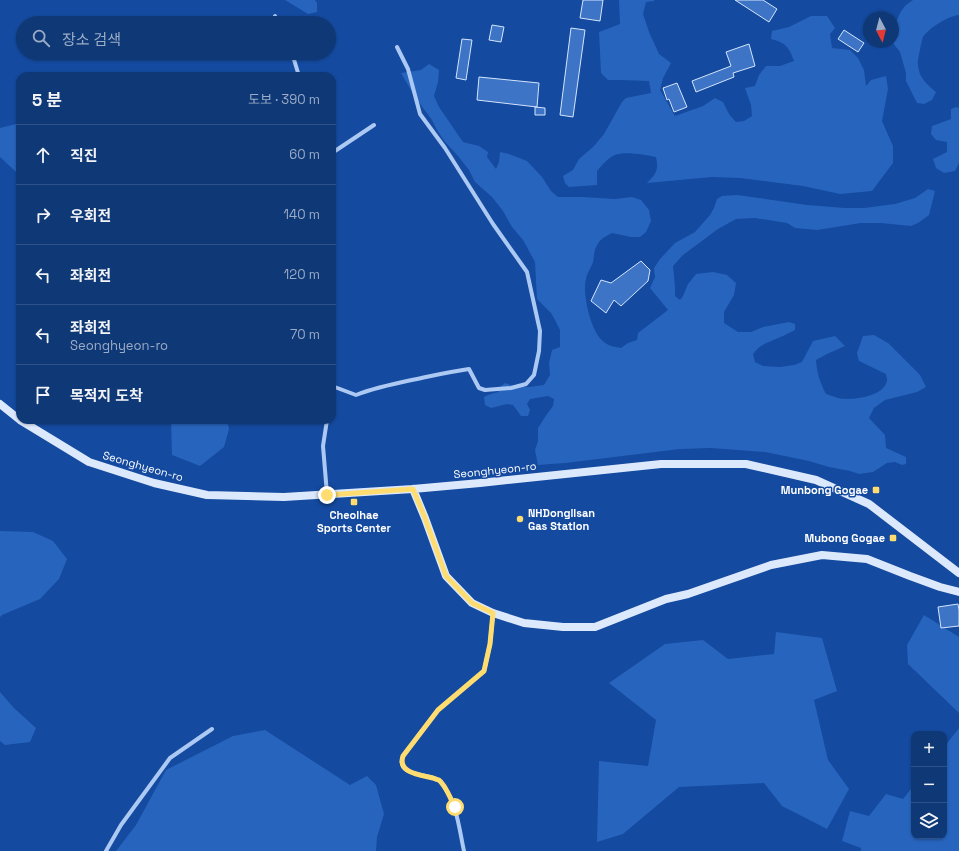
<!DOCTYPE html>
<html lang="ko">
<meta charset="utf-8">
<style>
:root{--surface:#0f3877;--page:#1d437f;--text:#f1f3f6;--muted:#9bacc6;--line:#2f5289}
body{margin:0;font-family:"Space Grotesk","Noto Sans KR",sans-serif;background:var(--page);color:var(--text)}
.controls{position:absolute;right:12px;bottom:12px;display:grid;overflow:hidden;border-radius:8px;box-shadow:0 1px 3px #0004}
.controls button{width:36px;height:36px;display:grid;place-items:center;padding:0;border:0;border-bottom:1px solid var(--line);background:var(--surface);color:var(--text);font:20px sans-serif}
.compass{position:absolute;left:863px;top:12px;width:36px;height:36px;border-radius:50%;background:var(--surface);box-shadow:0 1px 3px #0004;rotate:173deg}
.stop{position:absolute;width:12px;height:12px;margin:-9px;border:3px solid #ffdc6f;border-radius:50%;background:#fff}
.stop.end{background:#ffdc6f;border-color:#fff;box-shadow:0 1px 4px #0008}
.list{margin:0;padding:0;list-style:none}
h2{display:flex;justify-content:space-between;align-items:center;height:52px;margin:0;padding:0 16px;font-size:17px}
h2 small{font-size:13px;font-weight:400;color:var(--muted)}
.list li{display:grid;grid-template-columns:26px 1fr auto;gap:12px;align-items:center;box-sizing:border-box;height:60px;padding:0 16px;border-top:1px solid var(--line)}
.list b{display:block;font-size:15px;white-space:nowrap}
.list p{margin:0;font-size:13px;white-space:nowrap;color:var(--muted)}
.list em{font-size:13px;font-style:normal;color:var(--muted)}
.icon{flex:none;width:22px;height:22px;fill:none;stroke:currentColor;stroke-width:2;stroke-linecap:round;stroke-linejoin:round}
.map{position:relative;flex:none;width:959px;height:851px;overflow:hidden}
.search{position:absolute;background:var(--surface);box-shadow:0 1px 3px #0004;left:16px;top:16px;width:320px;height:44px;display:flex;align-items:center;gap:10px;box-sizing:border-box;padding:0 14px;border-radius:22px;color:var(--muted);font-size:15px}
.panel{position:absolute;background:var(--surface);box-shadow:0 1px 3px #0004;left:16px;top:72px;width:320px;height:352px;border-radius:12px}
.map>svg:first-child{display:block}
</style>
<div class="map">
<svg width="959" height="851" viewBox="0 0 959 851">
<rect width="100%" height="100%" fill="#144a9f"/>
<path fill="#2764bd" d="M285,0H315L317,3V12L308,14Z
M619,0H654V1L646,2L643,14L649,32L659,54L671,63L663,78L660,90L675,116L703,106L715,98L723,102L729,114L736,122L744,121L752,116L751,105L745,88L755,86L759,75L766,66H780L794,61C789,47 786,43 771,39L772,31L789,27L811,16H827L835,28L830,34L832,48L850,50L858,58L864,70L866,86L871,80L886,76L888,89L882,121L893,146V163L872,191L840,194L803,186L740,178L712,177L647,183C656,174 659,170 656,157C646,155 624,151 615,155C608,158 602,165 597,171V185L569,187L565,183L563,176L573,170L579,159L594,146L604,134L622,102L626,98L651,93L649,81L620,80H608L601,73L599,32L620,24Z
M913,0H959V15C948,16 929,28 923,37C922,40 917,62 918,65C918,67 919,71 920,74C923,81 930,87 936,92L932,100L924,104L917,103L906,81V73L900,52L893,43C894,31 896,16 905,6C907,4 910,2 913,0Z
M429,64L439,70L438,82L434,96L439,107L463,142L479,146L488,152L487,157L496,169L499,162L500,152L509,154L527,161L542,177L551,191L558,197H582L615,199L632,197L641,200L649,210L651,221L646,232L640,237H631L612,233C604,237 598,240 595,250C594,253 594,258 593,262C591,268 587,273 586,279C582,294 591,333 604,342C608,346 616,347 621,348L628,343L637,340L638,333L668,310L650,288L655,277L654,268L660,259L675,243L695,232L710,215L714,208L717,199L722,196L737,195L807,205L845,208H864L895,204L915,198L928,189L935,191L929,215L918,223L911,226L881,223H861L817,230L795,228L787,223L755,218L736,219L718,229L683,255L673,266L675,287V296L680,300L683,296L688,284L696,274L713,272L727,275L736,283L734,295L724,312V323L738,332H751L763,327L789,322L795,324V330C791,332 787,334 783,336C772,341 761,343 753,354L755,362L763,366L780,367L794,365L802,362L813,341L835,336L845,346L827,354L816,360C817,374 820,382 826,394C830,395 834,397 838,398C851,401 885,397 887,380C887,378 886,376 886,374L859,361L857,353L863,336L874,335L888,343L920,375L926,387L917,392L885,400L874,408L869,418L885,435L886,448L906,457V464L902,465L895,462L887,463L873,472L859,474L850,471L829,467L809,461L765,452L711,448L680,449L565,463L538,465L535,450L538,441V428L547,414L553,406L554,399L548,396L530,399L527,404L530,410L528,416H521L513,405L507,404L491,408L485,405L484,397L488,395L498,392L500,387L505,383L516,387H529L544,385L550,375L549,363L552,350L560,347V330L555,320L551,313L537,299L535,262L523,240L512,227L503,211L492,197L475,182L469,170L458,156L445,142L437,130L432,120L415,97L401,73L421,70Z
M956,107L959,108V163L955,171L944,173L936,168L933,159L947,152V142L936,140L931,134L932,126L951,119V109Z
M20,123V180L16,172L0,157V128Z
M171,420H227L229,429L224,447L200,466L172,455Z
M0,531L33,532L53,541L67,559L59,579L40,599L2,615L0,617Z
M924,615L959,637V713L908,664L907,645Z
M776,632L822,638L837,691L814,700L828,760L849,789L827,829L782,806L764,783L679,787L623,834L597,842L599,761L648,766L656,720L609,683L665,644L703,640L728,659L774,654Z
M0,692L14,708L36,728L30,742L5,745L0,741Z
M959,728V851H861V848L842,841L850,811L869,816L886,794L903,799L914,785V836H944V747Z
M265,730L350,785L367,776L376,785L384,814L377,837L376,851H116L136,825L166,770L233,736Z"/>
<path fill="#3d74c5" stroke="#d5e5fd" d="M583,0H603L600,21L580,18Z
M735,0H763L777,9L769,22Z
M492,25L504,27L501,42L489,40Z
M571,28L585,30L573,117L560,115Z
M844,30L864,43L858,52L838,39Z
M462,39L472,40L466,80L456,78Z
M749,44L755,66L733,73L734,77L696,92L692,81L731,66L726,52Z
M479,77L539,83L537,107L477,100Z
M677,83L687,107L674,112L669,99L667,100L663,88Z
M535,107L545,108V115H535Z
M641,261L650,270L648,281L621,306L614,300L606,313L591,301L601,280L611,283Z
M958,604L959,610V626L941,628L938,607Z"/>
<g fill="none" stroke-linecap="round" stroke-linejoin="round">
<path stroke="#acc9f4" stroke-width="4" d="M275,16L278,23
M292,53L299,76
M332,153L374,125
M332,386L356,395C379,386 403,382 426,377C440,374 455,371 469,369L479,388L485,390L511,388L526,384L534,375L539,351L540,331L527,272L493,224L445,148L420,114L408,69L397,47
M327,494L323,446L327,420
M106,851L121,825L170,758L212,729
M464,851C459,828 457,803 442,784C441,783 439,780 438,780C428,773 395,777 403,756L438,710L484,671L490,644L493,613"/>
<path stroke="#dce9fd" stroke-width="8" d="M0,404L20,420L89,462L154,483L207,495L284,497L413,489L480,483L661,464H746L816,480L869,504L959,573
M413,489L425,518L446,576L472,603L493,613L524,623L563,627H595L666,599L688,594L771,565L822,555L867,559L910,576L940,587L959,592"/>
</g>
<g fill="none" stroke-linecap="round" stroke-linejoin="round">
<path stroke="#ffdc6f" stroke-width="5" d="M327,495L413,489L425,518L446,576L472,603L493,613L490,644L484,671L438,710L403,756C397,773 421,775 433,778C433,778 438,780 439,780C445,784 451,800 455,807"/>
</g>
<g fill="#ffdc6f" stroke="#144a9f" stroke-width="1.5">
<rect x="872" y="486" width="8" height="8" rx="2"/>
<rect x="350" y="498" width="8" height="8" rx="2"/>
<circle cx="520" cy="519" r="4"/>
<rect x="889" y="534" width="8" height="8" rx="2"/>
</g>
<g text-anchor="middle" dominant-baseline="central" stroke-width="3" stroke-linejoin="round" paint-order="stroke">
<g font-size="11" fill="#fff" stroke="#144a9f">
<text transform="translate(143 466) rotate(16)">Seonghyeon-ro</text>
<text transform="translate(495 470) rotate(-6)">Seonghyeon-ro</text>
</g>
<g font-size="11" font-weight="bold" fill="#fff" stroke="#144a9f" text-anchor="end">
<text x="868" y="490">Munbong Gogae</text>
<text x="528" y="513" text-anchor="start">NHDongilsan<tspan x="528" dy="13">Gas Station</tspan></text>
<text x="354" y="515" text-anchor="middle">Cheolhae<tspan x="354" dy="13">Sports Center</tspan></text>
<text x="885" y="538">Mubong Gogae</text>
</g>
</g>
</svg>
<div class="controls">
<button>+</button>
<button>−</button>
<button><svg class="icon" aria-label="layers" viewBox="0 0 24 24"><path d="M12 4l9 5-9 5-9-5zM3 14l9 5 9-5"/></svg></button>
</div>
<svg class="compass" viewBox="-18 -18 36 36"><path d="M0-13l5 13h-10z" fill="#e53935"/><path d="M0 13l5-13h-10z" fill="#9bacc6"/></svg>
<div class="stop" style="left:455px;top:807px"></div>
<div class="stop end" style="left:327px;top:495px"></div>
<div class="search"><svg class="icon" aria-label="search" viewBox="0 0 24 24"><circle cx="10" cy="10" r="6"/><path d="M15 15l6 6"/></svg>장소 검색</div>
<section class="panel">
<h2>5 분<small>도보 · 390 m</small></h2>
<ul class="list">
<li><svg class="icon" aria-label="ahead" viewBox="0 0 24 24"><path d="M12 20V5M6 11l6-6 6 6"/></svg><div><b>직진</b></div><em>60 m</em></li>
<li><svg class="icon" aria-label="right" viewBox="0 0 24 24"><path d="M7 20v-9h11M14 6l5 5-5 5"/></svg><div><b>우회전</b></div><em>140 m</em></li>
<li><svg class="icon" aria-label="left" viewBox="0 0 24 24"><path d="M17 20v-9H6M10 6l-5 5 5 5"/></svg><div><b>좌회전</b></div><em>120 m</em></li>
<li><svg class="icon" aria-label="left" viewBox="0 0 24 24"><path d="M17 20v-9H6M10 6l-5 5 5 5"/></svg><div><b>좌회전</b><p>Seonghyeon-ro</p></div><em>70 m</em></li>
<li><svg class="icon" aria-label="arrive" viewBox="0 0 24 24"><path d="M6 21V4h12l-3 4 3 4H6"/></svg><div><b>목적지 도착</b></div></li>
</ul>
</section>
</div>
